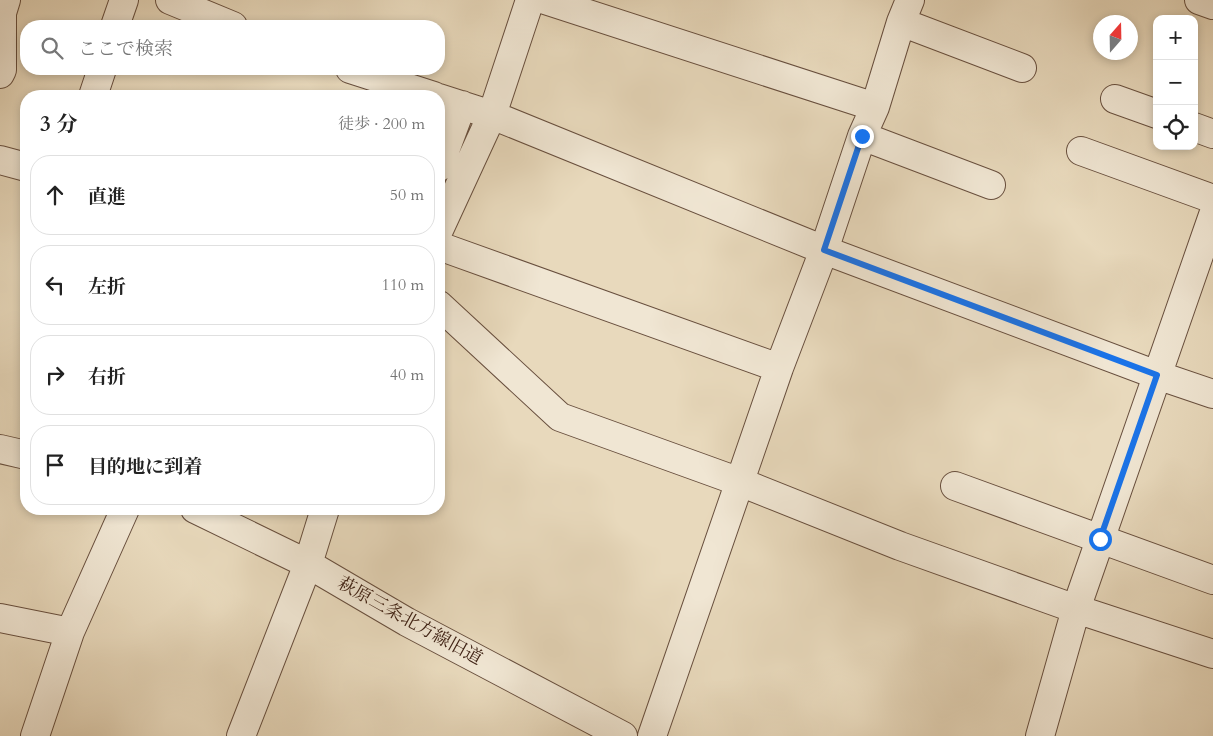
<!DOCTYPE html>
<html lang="ja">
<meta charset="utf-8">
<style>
:root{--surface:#fff;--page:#f2f2f2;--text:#222;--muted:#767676;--line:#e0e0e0}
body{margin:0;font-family:Cardo,"Noto Serif JP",serif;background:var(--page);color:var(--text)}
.controls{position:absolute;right:15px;top:15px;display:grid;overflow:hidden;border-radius:10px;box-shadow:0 2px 8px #0003}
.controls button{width:45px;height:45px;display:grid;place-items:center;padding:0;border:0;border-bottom:1px solid var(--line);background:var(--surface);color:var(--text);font:25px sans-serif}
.compass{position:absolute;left:1093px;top:15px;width:45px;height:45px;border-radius:50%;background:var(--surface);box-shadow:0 2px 8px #0003;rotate:20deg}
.stop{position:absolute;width:15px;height:15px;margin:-11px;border:4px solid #1a73e8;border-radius:50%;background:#fff}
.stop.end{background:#1a73e8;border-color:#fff;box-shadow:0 1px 5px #0008}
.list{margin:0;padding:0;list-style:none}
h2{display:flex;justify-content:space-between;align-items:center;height:65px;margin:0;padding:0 20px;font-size:21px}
h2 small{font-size:16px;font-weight:400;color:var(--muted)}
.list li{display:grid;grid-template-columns:32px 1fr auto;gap:15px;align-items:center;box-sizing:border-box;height:80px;margin:0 10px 10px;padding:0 10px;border:1px solid var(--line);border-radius:20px}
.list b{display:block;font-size:19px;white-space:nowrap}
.list em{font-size:16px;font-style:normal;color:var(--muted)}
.icon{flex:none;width:28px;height:28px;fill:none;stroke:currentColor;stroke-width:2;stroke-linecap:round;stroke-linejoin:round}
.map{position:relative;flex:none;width:1213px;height:736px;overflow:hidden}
.search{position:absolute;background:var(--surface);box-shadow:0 2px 8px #0003;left:20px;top:20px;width:425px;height:55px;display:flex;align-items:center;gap:12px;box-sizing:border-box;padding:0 18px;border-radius:20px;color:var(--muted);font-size:19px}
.panel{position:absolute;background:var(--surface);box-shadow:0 2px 8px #0003;left:20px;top:90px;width:425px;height:425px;border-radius:20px}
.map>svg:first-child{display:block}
</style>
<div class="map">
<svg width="1213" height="736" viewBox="0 0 1213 736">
<rect width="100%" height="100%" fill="#e8d9bc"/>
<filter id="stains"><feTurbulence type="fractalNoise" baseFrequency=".004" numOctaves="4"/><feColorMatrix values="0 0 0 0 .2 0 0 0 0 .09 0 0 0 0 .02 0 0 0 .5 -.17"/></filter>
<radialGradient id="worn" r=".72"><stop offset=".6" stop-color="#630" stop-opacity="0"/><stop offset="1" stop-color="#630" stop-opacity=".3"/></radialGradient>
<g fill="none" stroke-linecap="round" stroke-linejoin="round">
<path stroke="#747d6f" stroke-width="6" d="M439,191L445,173"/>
<g stroke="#684f3e" stroke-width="30">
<path id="minor" d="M170,0L233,26
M545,0L875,107
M1199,0L1213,5
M901,22L1022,68
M115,26L124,0
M350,69L434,96
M0,74L2,70V13L6,0
M93,96L102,69
M439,98L492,115L824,250L1157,375L1213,394
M1115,99L1157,114
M1194,127L1213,134
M862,136L991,185
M1081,151L1213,199
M0,160L26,167
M439,167L462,105
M439,230L492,115L530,0
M439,246L779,368
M439,305L560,417L740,482L900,546L1076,609L1213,654
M0,449L26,455
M955,486L1213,580
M195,509L308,564L407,622L623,736
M0,618L70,632
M35,736L70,632L125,509
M241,736L308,564L325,509
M652,736L779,368L824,250L862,136L875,107L901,22L910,0
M1040,736L1076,609L1213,215"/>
</g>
<use href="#minor" stroke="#f0e6d3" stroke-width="28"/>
</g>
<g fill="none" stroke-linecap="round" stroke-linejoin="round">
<path stroke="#1a73e8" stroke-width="6" d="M862,136L824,250L1157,375L1100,539"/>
</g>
<g text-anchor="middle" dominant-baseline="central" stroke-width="4.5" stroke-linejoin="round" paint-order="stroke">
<g font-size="18" fill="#3e2114" stroke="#f0e6d3">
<text transform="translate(410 621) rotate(29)">萩原三条北方線旧道</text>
</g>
</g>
<rect width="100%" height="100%" filter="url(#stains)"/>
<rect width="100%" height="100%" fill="url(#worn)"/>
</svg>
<div class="controls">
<button>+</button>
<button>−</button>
<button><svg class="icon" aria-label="locate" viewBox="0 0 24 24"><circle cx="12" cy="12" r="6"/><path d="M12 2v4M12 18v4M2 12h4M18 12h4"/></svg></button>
</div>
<svg class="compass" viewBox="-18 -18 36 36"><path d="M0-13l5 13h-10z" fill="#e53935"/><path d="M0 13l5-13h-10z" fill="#767676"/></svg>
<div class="stop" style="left:1100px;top:539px"></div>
<div class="stop end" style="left:862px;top:136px"></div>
<div class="search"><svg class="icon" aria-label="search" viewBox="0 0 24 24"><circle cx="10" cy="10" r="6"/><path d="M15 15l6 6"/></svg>ここで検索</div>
<section class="panel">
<h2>3 分<small>徒歩 · 200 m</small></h2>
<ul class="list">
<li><svg class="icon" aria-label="ahead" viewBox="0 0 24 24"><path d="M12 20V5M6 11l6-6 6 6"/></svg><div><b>直進</b></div><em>50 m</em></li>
<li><svg class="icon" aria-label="left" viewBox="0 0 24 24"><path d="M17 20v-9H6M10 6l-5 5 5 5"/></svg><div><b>左折</b></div><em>110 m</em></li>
<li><svg class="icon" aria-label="right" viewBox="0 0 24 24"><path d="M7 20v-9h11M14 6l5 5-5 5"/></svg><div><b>右折</b></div><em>40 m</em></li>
<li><svg class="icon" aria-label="arrive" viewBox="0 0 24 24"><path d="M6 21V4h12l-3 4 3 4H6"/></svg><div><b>目的地に到着</b></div></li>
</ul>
</section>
</div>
